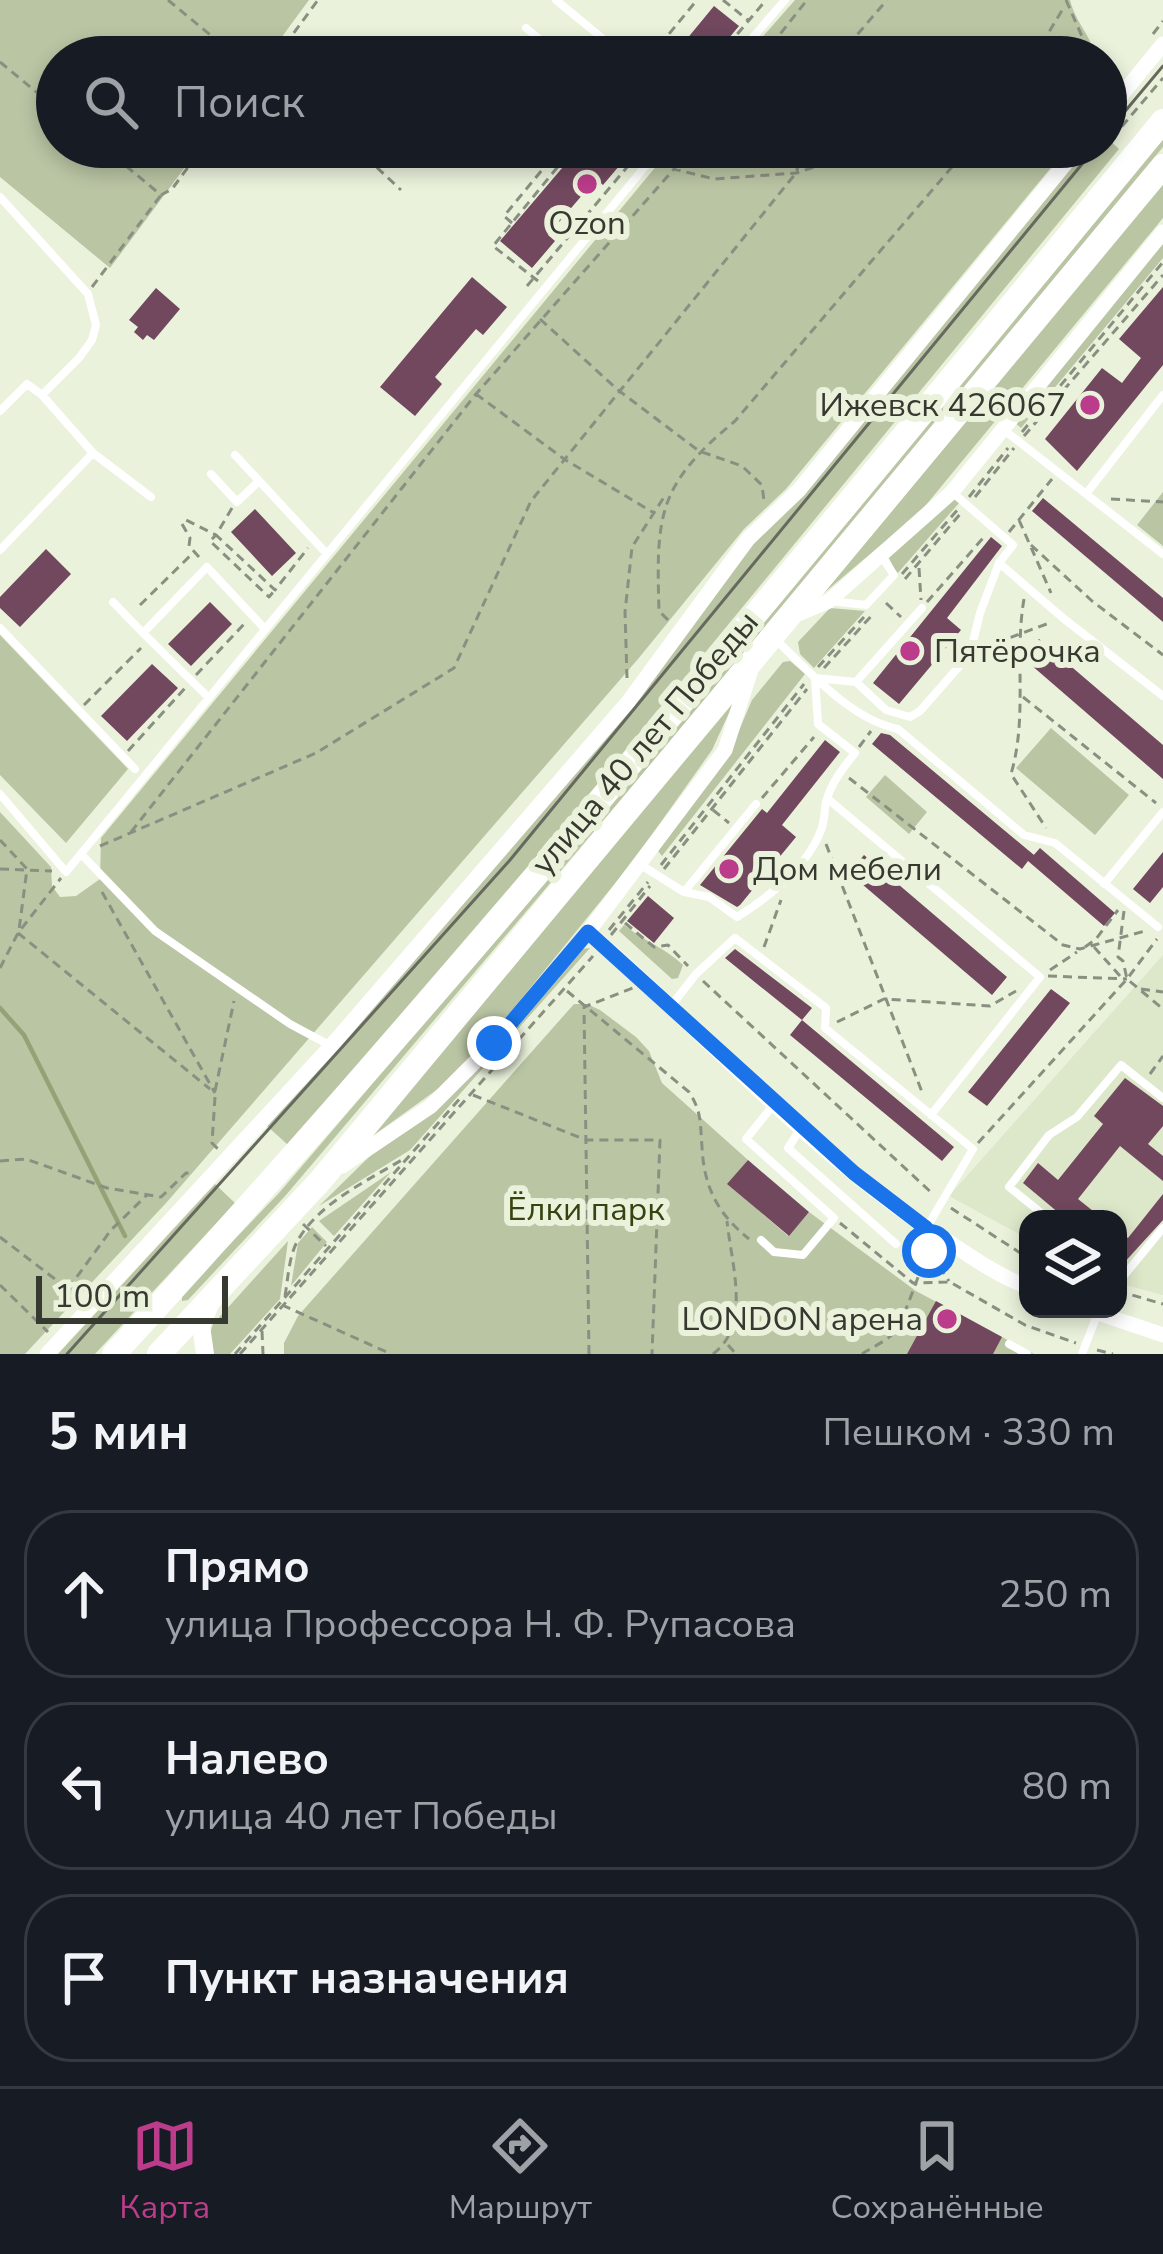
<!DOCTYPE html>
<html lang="ru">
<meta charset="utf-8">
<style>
:root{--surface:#171b24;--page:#20242c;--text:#f1f3f6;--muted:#9ea1a6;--line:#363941;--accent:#ba3c8a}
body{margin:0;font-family:"Nunito Sans",sans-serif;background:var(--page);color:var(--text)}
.controls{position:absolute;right:36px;bottom:36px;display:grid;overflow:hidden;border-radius:24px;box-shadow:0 6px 18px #0003}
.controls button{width:108px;height:108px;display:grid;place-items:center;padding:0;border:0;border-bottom:3px solid var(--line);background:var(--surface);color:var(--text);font:60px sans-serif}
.scale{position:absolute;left:36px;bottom:30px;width:192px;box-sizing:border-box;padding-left:12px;border:6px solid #363930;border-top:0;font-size:33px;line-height:42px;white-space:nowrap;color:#363930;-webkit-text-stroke:9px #eaf2dc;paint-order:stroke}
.stop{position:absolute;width:36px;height:36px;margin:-27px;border:9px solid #1a73e8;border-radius:50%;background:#fff}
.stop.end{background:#1a73e8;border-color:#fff;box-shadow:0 3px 12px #0008}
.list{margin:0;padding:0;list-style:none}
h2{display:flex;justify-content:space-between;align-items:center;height:156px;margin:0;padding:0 48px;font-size:51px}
h2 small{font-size:39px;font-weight:400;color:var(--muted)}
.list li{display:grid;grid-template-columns:78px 1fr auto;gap:36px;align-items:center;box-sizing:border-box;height:168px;margin:0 24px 24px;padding:0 24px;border:3px solid var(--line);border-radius:48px}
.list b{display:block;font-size:45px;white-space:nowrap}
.list p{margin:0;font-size:39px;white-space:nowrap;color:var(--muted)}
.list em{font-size:39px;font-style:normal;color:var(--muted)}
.icon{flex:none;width:66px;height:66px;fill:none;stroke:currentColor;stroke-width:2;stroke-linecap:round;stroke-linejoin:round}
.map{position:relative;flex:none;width:1163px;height:1354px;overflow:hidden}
.search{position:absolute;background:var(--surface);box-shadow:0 6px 18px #0003;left:36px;right:36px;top:36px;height:132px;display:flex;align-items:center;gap:30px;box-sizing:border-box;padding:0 42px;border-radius:66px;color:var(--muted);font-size:45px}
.sheet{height:732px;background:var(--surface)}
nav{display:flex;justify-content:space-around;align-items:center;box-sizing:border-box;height:168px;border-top:3px solid var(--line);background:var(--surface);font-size:33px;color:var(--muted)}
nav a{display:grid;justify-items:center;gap:6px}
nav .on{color:var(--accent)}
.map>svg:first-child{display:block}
</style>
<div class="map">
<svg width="1163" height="1354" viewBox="0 0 1163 1354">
<rect width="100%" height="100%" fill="#eaf2dc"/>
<path fill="#dde7ca" d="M1163,955V1295L1118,1283V1219H1028V1239L949,1196Z"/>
<path fill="#bac5a4" d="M0,0H309L267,57H57V147H200L110,268L0,177Z
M795,0H1070C1076,24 1092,36 1095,57H745Z
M1106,137L1119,149L562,827L288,1145L267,1126L542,806L676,630L1086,147H1106Z
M1163,137V147L762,633L286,1195L188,1300L182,1301V1294L279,1193L496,939Z
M672,147H1068L786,489L744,529L638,659L167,1202L25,1354H0V812L51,867L52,886L60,897L76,896L100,879L101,838Z
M1163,184V218L921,511L824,593Z
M1163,240V258L1021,428L1014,422Z
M1163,492V546L1137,525Z
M952,497L959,503L897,574L888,556Z
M830,608L865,611L814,668L800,654L798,642Z
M0,635L128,769L66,843L0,775Z
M790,661L805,674L662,856L658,851L728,756L752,700L783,662Z
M734,702L712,750L634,860L514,1008L449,1081L367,1140Z
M1051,728L1129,795L1095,835L1016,768Z
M885,775L927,812L909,834L866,797Z
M624,925C644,941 665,948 683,965L678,978L672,979L619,931Z
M590,948L410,1150L319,1206L581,949Z
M574,1004H587L600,1010L636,1037L649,1051L662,1083L748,1160L728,1184L788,1236L809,1212L916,1291L1034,1354H284V1343L298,1316Z
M391,1172L334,1236L319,1221Z
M215,1184L235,1203L95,1354H58Z
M312,1227L327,1242L291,1286L298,1243Z
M288,1241L280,1299L230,1354H214L208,1339L213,1324Z"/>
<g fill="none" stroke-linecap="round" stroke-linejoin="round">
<path stroke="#94a276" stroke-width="4.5" d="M0,1008L24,1035L125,1236"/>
</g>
<path fill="#71485e" d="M714,6L739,26L713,57H672Z
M580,147H625L631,152L603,185L596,179L548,235L555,241L532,268L500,241Z
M472,277L507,307L483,335L476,329L435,377L442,384L415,416L380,387Z
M1163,287V365L1077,471L1045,439L1102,368L1122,383L1141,358L1119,339Z
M156,288L180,309L154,340L147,335L143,340L134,332L138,327L129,320Z
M1043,498L1163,598V622L1032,511Z
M255,509L296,553L272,576L231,532Z
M991,537L1002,546L947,618L961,630L899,704L873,683Z
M46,549L71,574L20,627L0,608V597Z
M210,602L232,624L191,666L168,644Z
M1039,639L1163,745V779L1023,658Z
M999,640L1012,653L1002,664L988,652Z
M152,664L178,688L127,741L101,716Z
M881,733L890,735L1034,855L1031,858L1040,848L1115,913L1104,926L1028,861L1022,869L872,744Z
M825,740L840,752L782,825L796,837L740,905L737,907L700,885L762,809L767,813Z
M1163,852V887L1150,903L1133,889Z
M864,855L1007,977L992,995L849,873Z
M648,896L674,918L654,943L627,921Z
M735,949L812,1008L802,1020L725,958Z
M1051,989L1070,1003L987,1106L968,1092Z
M802,1020L954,1147L942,1161L790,1035Z
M1125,1078L1163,1106V1126L1148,1144L1163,1156V1181L1120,1146L1078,1199L1103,1219H1066L1023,1183L1038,1163L1058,1180L1103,1124L1094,1116Z
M748,1160L809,1212L789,1236L727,1184Z
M1163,1194V1220L1122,1265L1118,1261V1231L1128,1238Z
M936,1301L1002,1337L993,1354H907Z"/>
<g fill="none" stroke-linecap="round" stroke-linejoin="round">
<path stroke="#8a9081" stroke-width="3" stroke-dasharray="9 6" stroke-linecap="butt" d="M168,0L237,57
M723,0L749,21
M1066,0L1091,57
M1153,34L1163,21
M276,57L318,0
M650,57L697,0
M718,57L766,0
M762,57L807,0
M838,57L887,0
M1034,57L1064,7
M0,62L57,109
M1112,138L1163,78
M103,147L161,195L172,189L203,147
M355,147L401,190
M675,168L691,147
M512,223L504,216L561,147
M538,281L493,246L574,147
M527,286L644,147
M92,287L161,195
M540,319L618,390L699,451L742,466L762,485L764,501
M476,394L564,459L654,513
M1022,432L1163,262
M1024,436L1163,275
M969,497L1008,448
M975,497L1014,448
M1111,499L1163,502
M232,508L216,535L275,590L308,548
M1019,520L1051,593
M1009,532L1052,479
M1031,545L1092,601L1163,655
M199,557L189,546L190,538L182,524L186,520L216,535L210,541L269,597L274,591
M919,568L921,600
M902,574L959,508
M905,579L961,513
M1024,599C1014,657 1028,716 1011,774L1046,828
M927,602L984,537
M886,603L901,617
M140,605L193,553
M668,620L659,611C656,514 658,485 735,421L969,147
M982,648L1052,622
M818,667L864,617
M824,668L874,613
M196,675L247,621
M627,678L625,612L632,547L666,494
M1023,697L1156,803
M84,705L141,648
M859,747L871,731
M128,751L186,687
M849,778L1063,945L1080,949L1145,931
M762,798L814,737
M713,810L729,823
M131,832L476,394L674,169L714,179L796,173L836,160L915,147
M0,840L27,869L19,930
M826,844L922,1092
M100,846L316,753L454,668L531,501L796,173L804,147
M661,865L804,684
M0,869L52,871
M664,869L807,689
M102,892L215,1093
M1124,911L1118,957L1123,961L1127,979L1163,1009
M625,923L654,947L668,945L688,966
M609,930L648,882
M18,933L210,1089
M611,935L650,886
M764,947L781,900
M1085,947L1096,939L1118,910
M1094,947L1120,976
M0,968L18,933L61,878
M1050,970L1077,952
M1048,976L1127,979
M703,981L934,1195
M1141,989L1163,992
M567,991L689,1092C702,1112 700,1123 702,1147C704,1188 718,1214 749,1239
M837,1022L884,999L990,1006L1016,991
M1150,1074L1163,1056
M215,1091L234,1001
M473,1095L586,1140H660L652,1354
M215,1097L212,1143L219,1150
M978,1143L1127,979L1157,939
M0,1161L26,1159L107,1188L161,1197L186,1173L193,1174
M951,1208L1028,1258
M840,1223L913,1283L950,1282L1025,1325L1076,1343
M303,1224L326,1246
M0,1237L68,1289L83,1291
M931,1254L949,1281
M0,1285L48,1332
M68,1289L111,1230L147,1195
M1118,1291L1163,1304
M285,1296C288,1279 289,1255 298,1240C320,1202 369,1180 405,1158
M282,1305L391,1354
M262,1331L263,1354
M728,1345L736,1354
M1097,1350L1113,1354
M235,1354L463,1095
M240,1354L593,956
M589,1354L584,1007L633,988
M713,1354C752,1325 731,1263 727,1221
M862,1354C871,1348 886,1341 894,1333C901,1326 928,1253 928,1244"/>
<path stroke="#fff" stroke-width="8" d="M556,0L625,57
M526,28L561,57
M588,57L603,39
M736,57L785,0
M0,197L88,294L96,325L92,340L79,358L42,395L93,453L151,497
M0,411L27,384L42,395
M1004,430L1163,554
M235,455L327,554
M211,474L237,502L259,481
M1086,494L1163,395
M0,550L93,453
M999,563L1063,618L1163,696
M830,601L866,605L894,575L882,557
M113,602L143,633L207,567L265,629
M0,628L135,769
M143,633L209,698
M774,638C809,671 850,719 898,729L1024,835L1055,843L1158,927
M856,682L922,608
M0,794L66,872L661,147
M828,799L1040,977L931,1115
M81,854L155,931L290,1024L331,1046
M641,865L684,892L709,897L737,917C768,898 808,866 821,830C825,821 824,811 826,802C831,783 843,768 855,753L818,724L815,678L856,682L886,710L910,717L920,711L970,654L980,613L999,563L1013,545L952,492
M1104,884L1163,812
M684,892L756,804
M671,1006L696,974L735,938L826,1008L825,1028L973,1149L927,1227
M801,1128L788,1148L896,1244
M1049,1219L1009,1187L1049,1135L1077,1117L1121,1065L1163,1098
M761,1240L774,1252L803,1255L834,1218L746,1139L775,1103
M1122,1278L1163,1228
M1009,1344L1027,1354
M1082,1354L1097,1315"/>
<path stroke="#fff" stroke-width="15" d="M1106,114L1163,44
M793,616L829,601L952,492L1163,232
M588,932C708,1034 814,1159 949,1242C974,1259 999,1276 1028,1287
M342,1166L431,1106L494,1043L588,932L725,750L751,670
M1086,1309L1163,1335
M47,1354L331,1046L628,702L748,539L799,490L1079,147"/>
<path stroke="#fff" stroke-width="18" d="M205,1354L201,1326L209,1307"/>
<path stroke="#fff" stroke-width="24" d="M114,1354C479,957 820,537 1163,121
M159,1354L320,1181L1163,166"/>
<path stroke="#666a5e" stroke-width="3" d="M1106,134L1163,66
M67,1354L510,860L1096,147"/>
</g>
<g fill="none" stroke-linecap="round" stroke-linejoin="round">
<path stroke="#1a73e8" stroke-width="15" d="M494,1043L588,932L854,1173L926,1228L929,1251"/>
</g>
<g fill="#ba3c8a" stroke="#eaf2dc" stroke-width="4.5">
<circle cx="587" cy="184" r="12"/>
<circle cx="1090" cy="405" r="12"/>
<circle cx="910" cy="651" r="12"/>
<circle cx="729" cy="869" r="12"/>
<circle cx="947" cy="1319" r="12"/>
</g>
<g text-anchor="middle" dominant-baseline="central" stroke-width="12" stroke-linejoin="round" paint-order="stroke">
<g font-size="33" fill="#363930" stroke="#eaf2dc" text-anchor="end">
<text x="587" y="223" text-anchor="middle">Ozon</text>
<text x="1066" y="405">Ижевск 426067</text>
<text x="934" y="651" text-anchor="start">Пятёрочка</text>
<text x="753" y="869" text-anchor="start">Дом мебели</text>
<text x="923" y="1319">LONDON арена</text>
</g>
<g font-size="33" fill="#363930" stroke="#eaf2dc">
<text transform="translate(645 743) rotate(-50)">улица 40 лет Победы</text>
</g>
<g font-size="33" fill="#374411" stroke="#eaf2dc">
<text x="586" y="1209">Ёлки парк</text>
</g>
</g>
</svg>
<div class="controls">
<button><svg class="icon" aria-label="layers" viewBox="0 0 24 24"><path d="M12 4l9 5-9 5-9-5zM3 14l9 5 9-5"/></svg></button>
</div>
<div class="scale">100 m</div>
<div class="stop" style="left:929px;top:1251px"></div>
<div class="stop end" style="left:494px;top:1043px"></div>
<div class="search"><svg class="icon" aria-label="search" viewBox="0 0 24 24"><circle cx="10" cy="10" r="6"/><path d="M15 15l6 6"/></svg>Поиск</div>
</div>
<section class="sheet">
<h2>5 мин<small>Пешком · 330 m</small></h2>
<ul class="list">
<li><svg class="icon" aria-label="ahead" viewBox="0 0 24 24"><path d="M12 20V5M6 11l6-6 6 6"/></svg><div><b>Прямо</b><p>улица Профессора Н. Ф. Рупасова</p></div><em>250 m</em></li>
<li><svg class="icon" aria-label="left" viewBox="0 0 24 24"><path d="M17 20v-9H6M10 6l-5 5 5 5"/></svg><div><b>Налево</b><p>улица 40 лет Победы</p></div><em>80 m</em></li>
<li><svg class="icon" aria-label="arrive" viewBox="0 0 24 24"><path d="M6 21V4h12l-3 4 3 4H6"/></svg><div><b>Пункт назначения</b></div></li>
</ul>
</section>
<nav>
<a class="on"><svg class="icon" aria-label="map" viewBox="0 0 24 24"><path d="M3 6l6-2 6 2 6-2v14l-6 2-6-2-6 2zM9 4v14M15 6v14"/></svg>Карта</a>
<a><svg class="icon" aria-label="directions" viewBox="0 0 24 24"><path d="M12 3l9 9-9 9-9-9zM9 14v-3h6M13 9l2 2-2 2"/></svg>Маршрут</a>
<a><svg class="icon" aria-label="saved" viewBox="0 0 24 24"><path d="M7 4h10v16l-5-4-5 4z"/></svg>Сохранённые</a>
</nav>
